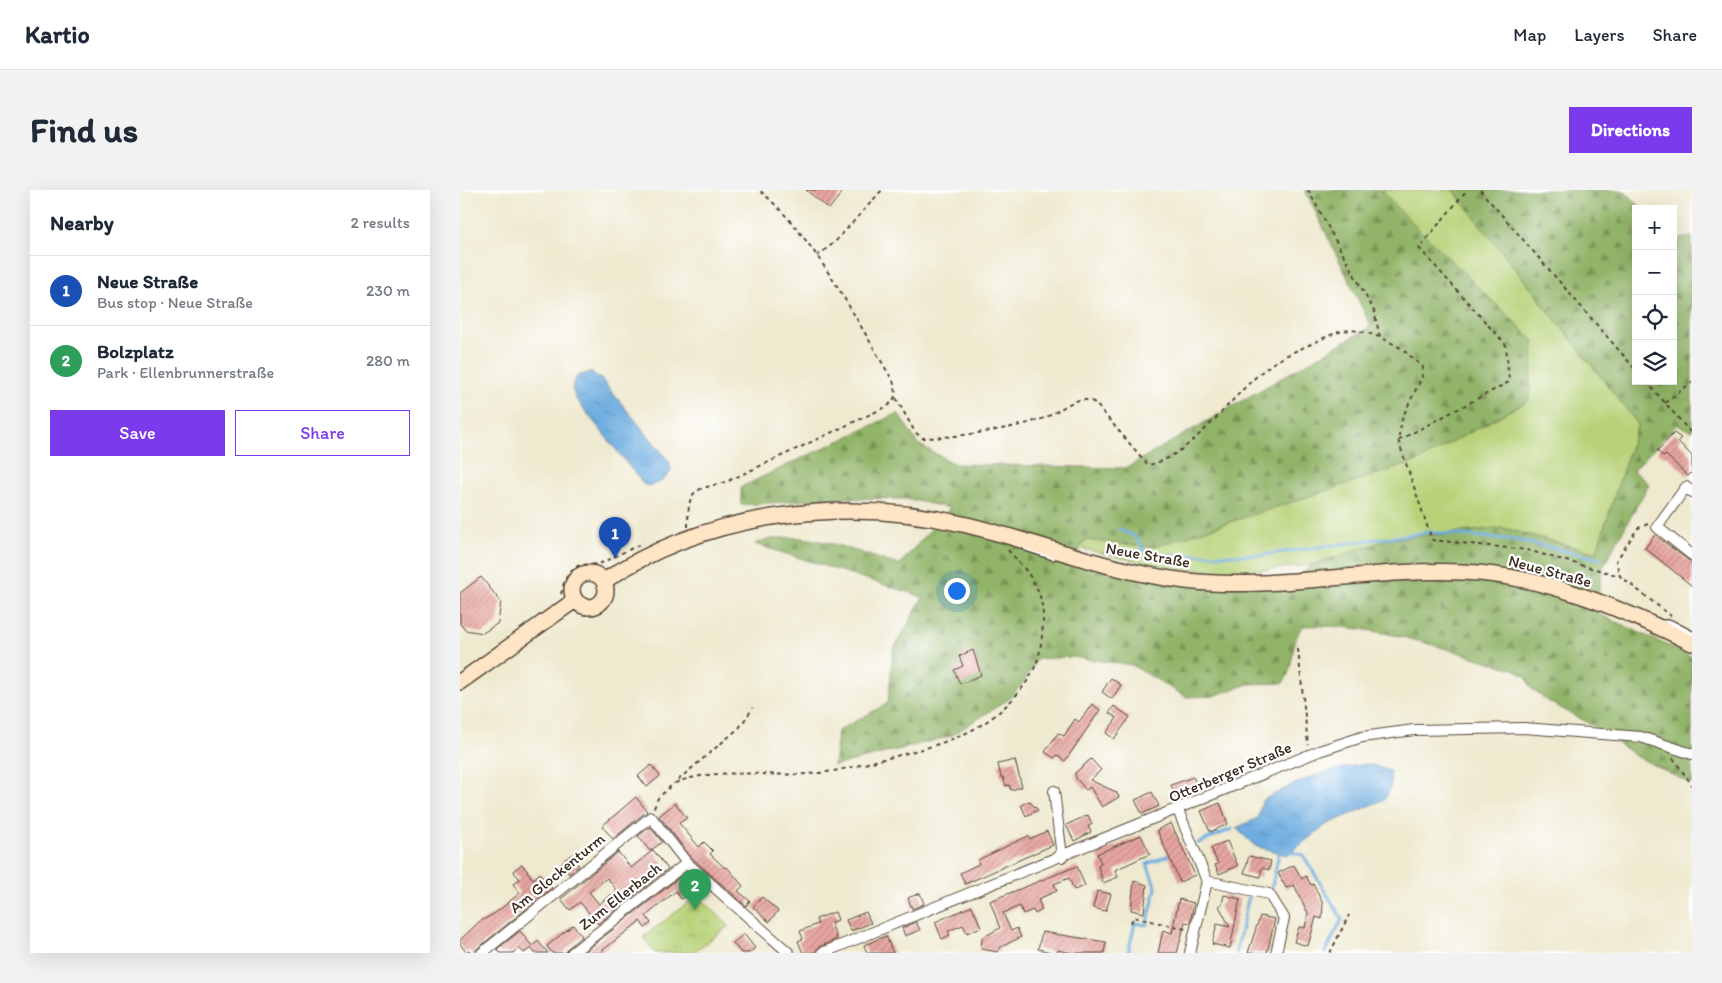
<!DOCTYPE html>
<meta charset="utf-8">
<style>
:root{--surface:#fff;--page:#f2f2f3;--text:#1f2937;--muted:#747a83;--line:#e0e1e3;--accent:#7c3aed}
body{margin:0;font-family:Itim,sans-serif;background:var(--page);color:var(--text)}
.controls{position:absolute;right:15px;top:15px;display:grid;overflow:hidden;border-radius:0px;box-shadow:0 5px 20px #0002}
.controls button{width:45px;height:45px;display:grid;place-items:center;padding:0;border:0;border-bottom:1px solid var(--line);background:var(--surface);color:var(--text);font:25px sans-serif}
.you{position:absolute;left:496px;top:400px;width:18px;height:18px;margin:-12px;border:4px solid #fff;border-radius:50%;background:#1a73e8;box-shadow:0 0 0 8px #1a73e833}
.badge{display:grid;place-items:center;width:32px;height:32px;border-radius:50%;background:var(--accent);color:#fff;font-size:16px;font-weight:700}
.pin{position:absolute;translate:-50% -41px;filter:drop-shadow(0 1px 2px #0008)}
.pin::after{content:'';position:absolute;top:26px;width:18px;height:15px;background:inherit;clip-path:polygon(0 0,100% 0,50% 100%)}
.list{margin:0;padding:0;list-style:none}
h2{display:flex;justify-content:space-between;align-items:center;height:65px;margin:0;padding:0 20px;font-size:21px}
h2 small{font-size:16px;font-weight:400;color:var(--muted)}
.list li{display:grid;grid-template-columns:32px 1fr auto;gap:15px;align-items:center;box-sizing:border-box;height:70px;padding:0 20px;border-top:1px solid var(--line)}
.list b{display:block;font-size:19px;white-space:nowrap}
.list p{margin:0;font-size:16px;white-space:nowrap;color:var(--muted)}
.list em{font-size:16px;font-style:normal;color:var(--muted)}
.actions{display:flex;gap:10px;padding:15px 20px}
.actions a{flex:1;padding:11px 0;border:1px solid var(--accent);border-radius:0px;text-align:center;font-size:18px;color:var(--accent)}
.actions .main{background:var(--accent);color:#fff}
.icon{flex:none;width:28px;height:28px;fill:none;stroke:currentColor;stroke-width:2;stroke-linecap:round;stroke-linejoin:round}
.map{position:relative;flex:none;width:1232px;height:763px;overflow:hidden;border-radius:0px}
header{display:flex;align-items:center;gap:30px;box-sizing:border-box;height:70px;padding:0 25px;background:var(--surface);border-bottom:1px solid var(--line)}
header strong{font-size:24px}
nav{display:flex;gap:28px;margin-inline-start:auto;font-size:18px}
.intro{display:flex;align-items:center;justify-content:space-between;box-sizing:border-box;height:120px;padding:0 30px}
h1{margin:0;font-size:35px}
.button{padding:12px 22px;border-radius:0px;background:var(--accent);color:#fff;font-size:18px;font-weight:700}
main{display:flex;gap:30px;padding:0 30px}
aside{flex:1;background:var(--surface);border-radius:0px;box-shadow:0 5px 20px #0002}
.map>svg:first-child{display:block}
</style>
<header>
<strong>Kartio</strong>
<nav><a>Map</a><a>Layers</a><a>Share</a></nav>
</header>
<div class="intro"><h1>Find us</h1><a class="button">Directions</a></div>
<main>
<aside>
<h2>Nearby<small>2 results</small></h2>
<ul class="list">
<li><span class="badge" style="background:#1a4fb4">1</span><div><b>Neue Straße</b><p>Bus stop · Neue Straße</p></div><em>230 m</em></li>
<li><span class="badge" style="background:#2e9e5b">2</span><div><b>Bolzplatz</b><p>Park · Ellenbrunnerstraße</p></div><em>280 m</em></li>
</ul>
<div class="actions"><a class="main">Save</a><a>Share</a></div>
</aside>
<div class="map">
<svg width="1232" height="763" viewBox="0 0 1232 763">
<defs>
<pattern id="forest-firs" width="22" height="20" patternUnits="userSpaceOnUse" patternTransform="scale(1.25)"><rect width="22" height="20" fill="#91b468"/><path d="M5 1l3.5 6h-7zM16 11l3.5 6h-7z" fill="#789355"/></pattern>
<pattern id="park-tufts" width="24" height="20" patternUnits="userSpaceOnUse" patternTransform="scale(1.25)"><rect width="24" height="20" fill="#b7d278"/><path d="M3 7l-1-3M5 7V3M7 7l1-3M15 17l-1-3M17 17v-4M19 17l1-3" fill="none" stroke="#9eb467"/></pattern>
<pattern id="water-ripples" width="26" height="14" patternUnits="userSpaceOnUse" patternTransform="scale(1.25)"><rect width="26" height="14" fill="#6cace0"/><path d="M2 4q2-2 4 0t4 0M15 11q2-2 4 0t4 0" fill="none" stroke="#5a8cb5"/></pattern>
<pattern id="building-hatch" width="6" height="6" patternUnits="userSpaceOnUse" patternTransform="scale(1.25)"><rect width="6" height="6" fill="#e8a6a0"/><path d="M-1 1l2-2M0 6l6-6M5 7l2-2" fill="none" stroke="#bd8782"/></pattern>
</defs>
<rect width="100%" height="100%" fill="#fff"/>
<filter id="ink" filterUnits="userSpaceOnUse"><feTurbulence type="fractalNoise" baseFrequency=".02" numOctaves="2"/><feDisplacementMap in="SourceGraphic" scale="10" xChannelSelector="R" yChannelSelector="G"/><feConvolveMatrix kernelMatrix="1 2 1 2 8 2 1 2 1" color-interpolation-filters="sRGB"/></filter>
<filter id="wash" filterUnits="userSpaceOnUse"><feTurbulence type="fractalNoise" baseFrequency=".0096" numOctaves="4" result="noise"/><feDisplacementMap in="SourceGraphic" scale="20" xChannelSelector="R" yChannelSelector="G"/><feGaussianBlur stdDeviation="1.12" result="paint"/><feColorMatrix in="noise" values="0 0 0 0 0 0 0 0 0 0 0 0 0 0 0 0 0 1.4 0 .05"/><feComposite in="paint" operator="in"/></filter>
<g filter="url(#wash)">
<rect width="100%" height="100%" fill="#eee9cf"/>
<path fill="#b7d278" stroke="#797e4b" d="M922,0H993L1178,234L1137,363L1043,338L929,349L852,375L792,381L717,380L619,358L625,350L693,357L958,271L1069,210Z"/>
<path fill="url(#forest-firs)" stroke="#666f43" d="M845,0H922L931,12L1074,151L1069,210L958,271L693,357L625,350L619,358L622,374L826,397L852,375L929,349L1043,338L1136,363L1178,234L993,0H1163L1183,19H1176V191H1213V47L1216,49L1232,47V241L1217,235L1173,280L1189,294L1143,377L1135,422L1232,467V594L1176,566L1125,531L1086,510L1072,499L1066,487L1056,480C985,459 917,433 843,436C829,452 836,476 823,493L788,494L753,506L726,507L672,475L611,467L577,469L565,490L549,509L491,546L374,576L378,541L428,513L433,460L463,407L295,354C339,335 395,362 439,375L490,318L448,309L380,308L281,315V297L438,223L458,254L495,274L666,278L911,136Z"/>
<path fill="url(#park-tufts)" stroke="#797e4b" d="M238,705L269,736L232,763H195L183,747Z"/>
<path fill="url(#water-ripples)" stroke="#546b7f" d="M131,182L142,190L209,271L211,281C203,292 198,296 184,295L116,209L112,198L117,186Z
M909,574L930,581L931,596L925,609L866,635L827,665L795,656L776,638L798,628L802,611C831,593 875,576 909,574Z"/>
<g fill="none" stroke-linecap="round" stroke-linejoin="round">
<path stroke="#6cace0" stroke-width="3" d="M659,339L676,347L687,365H802L969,342L1056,350L1141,369
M738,653L772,639
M831,662L843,665L882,729L865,763
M811,700L819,663
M668,763L675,733L687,735L696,698L687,674L712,664
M776,763L789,705"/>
</g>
<g id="blocks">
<path fill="url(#building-hatch)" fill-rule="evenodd" d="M346,0H384L369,19Z
M1214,243L1221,248L1218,251L1232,266V282L1228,286L1206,265L1204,267L1197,261Z
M1195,345L1232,373V396L1185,358Z
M21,387L41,412L38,433L23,443L5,440L0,434V403Z
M513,460L521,485L500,494L494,480L503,476L499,466Z
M651,488L661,495L652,509L642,502Z
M632,514L640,520L605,571L597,565L594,568L585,562L598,543L604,546L615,529L619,532Z
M654,516L670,527L654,549L646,543L657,528L649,523Z
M631,569L641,580L630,590L656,602L659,607L642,617L630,597L626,600L616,588L615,583Z
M555,570L562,597L551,600L549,595L546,596L543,587H541L538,574Z
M191,575L200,586L187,597L178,586Z
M733,587L737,595L731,598L733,602L717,609L711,595Z
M692,602L699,616L682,624L675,610Z
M176,607L187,621L153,649L142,636Z
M569,611L578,620L566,626L561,615Z
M215,613L227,628L219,633L239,657L244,652L253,661L250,664L265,678L267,677L283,696L278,701L290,711L286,716L232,668L199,626Z
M760,613L768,634L750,642L741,621Z
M628,625L632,634L628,636L631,642L614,651L606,635Z
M711,633L735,685L720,692L697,640Z
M190,637L202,652L190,661L178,646Z
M587,641L593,655L505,694L500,683L519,674L518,670L568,646L570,649Z
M681,645L690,664L655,680L658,687L643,693L638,675L641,673L637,664Z
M767,651L778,676L759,684L755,675L758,674L751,658Z
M193,660L208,679L138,734L120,712L110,720L101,709L158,662L171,678ZM147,688L157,700L139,714L129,702Z
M111,665L119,676L109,684L101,673Z
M789,666L811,671L809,680L802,678L800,687L784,683Z
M62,674L73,689L80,684L92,698L12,763L9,760L6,762L0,754V750L19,732L34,724L60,703L53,694L60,689L53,681Z
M834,675L842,689L846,686L851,695L853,694L863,714L862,729L856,727L848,756L834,752L839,737L845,738L848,723L834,695L826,698L818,683Z
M617,676L625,696L614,700L609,688L594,694L597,701L578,709L582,720L575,724L573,720L563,724L560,716L543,723L551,741L557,738L561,747L539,758L538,762L521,759L522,748L540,738L530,711Z
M220,687L232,702L221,709L216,701L186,726L191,733L185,738L180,731L139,763H123Z
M674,691L687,695L684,723L671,720Z
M637,701L651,704L646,721L633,718Z
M460,703L464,714L452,719L448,708Z
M764,705L780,709L770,758L752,754L757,734L770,737L759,716L762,714Z
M302,707L318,721L309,732L293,717Z
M719,709L734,713L730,733L725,732L717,763H698L703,740L712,743Z
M512,716L521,737L507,743L503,735L488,741L490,745L482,749L475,732Z
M375,722L378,730L371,733L377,749L359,757L355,763H343L338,751L343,749L340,741L358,734L356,729Z
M406,722L411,733L391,741L386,730Z
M800,726L815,729L807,763H788Z
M456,732L460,740L445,746L442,738Z
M113,735L122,746L108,758L105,763H92L87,756Z
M60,741L72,756L78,751L88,763H75L71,758L64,763L59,758L53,763H40L37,759Z
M582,742L646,752L644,763H612L598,760L597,763H595L578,759Z
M284,744L295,758L289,763H281L273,753Z
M426,746L433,763H407L404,755Z"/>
</g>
</g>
<g filter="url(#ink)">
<use href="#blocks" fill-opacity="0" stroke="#564739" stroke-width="1"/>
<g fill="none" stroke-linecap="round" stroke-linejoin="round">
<g stroke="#564739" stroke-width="8">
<path id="service" d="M566,358L593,367
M1203,433H1211L1232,444"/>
</g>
<g stroke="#564739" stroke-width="12">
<path id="minor" d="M1232,302L1226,297L1197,337L1232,365
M594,601L602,667
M718,620L747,691L730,763
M747,691L809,704L824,728L816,763
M22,763L191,627L227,673L329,763
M112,763L227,673
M362,763L859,561L902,547L954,540L1064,538L1181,547L1232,564"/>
</g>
<g stroke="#564739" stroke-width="18">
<path id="secondary" d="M112 400a17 17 0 1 1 34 0a17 17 0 1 1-34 0Z
M144,391C248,321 387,306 507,335C581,353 650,382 726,391C818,401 910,378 1002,382C1083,385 1161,418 1232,453
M0,492L115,410"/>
</g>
<path stroke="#564739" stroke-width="2" stroke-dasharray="4 4" stroke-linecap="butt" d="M848,0L914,121L920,147L941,158L963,177L962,187L943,226L938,250L972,350L1067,360L1160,386
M1020,0L1176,180
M357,66L375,52L422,0
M1186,191L1232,244
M436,208L455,242L462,248C493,248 555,239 584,228C602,221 617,202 635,213L688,275C733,267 773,202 808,177C821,167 836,161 851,154C881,140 887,135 919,147
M1205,213L1232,192
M939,250L1049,192L1046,155L959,58L1007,0
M1188,334L1178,338L1156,371L1160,386L1211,426
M228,337C228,297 233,301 266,292L428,216C437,207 437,203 433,191C396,130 354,45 299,0
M101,404L105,389L114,378L120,375L139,374L183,353
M838,459L848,555
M1213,568L1232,595
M218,590L279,538L293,518
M215,593C260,575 310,589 358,583C382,581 405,573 428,568C478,555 523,545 558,503C569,490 577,477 580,460C588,410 581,395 547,359
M194,618L198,608L214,593
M671,733L673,727L726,739
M870,763L889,725"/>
<use href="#service" stroke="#fff" stroke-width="5"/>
<use href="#minor" stroke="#fff" stroke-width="10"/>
<use href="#secondary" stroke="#fde5c5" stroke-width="15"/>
</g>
</g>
<g text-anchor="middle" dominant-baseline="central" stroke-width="4.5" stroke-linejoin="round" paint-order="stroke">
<g font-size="16" fill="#3b2a1e" stroke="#fff">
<text transform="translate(688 365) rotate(10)">Neue Straße</text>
<text transform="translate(1090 381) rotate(15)">Neue Straße</text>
<text transform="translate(770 582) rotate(-23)">Otterberger Straße</text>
<text transform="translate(97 683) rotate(-39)">Am Glockenturm</text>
<text transform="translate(160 706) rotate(-38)">Zum Ellerbach</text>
</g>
</g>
</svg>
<div class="controls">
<button>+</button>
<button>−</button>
<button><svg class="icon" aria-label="locate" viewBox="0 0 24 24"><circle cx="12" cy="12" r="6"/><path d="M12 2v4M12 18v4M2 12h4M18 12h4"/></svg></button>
<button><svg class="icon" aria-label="layers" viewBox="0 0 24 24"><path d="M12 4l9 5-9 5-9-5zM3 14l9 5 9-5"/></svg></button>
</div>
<div class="you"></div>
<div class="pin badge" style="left:155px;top:368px;background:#1a4fb4">1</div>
<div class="pin badge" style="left:235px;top:720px;background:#2e9e5b">2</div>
</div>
</main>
